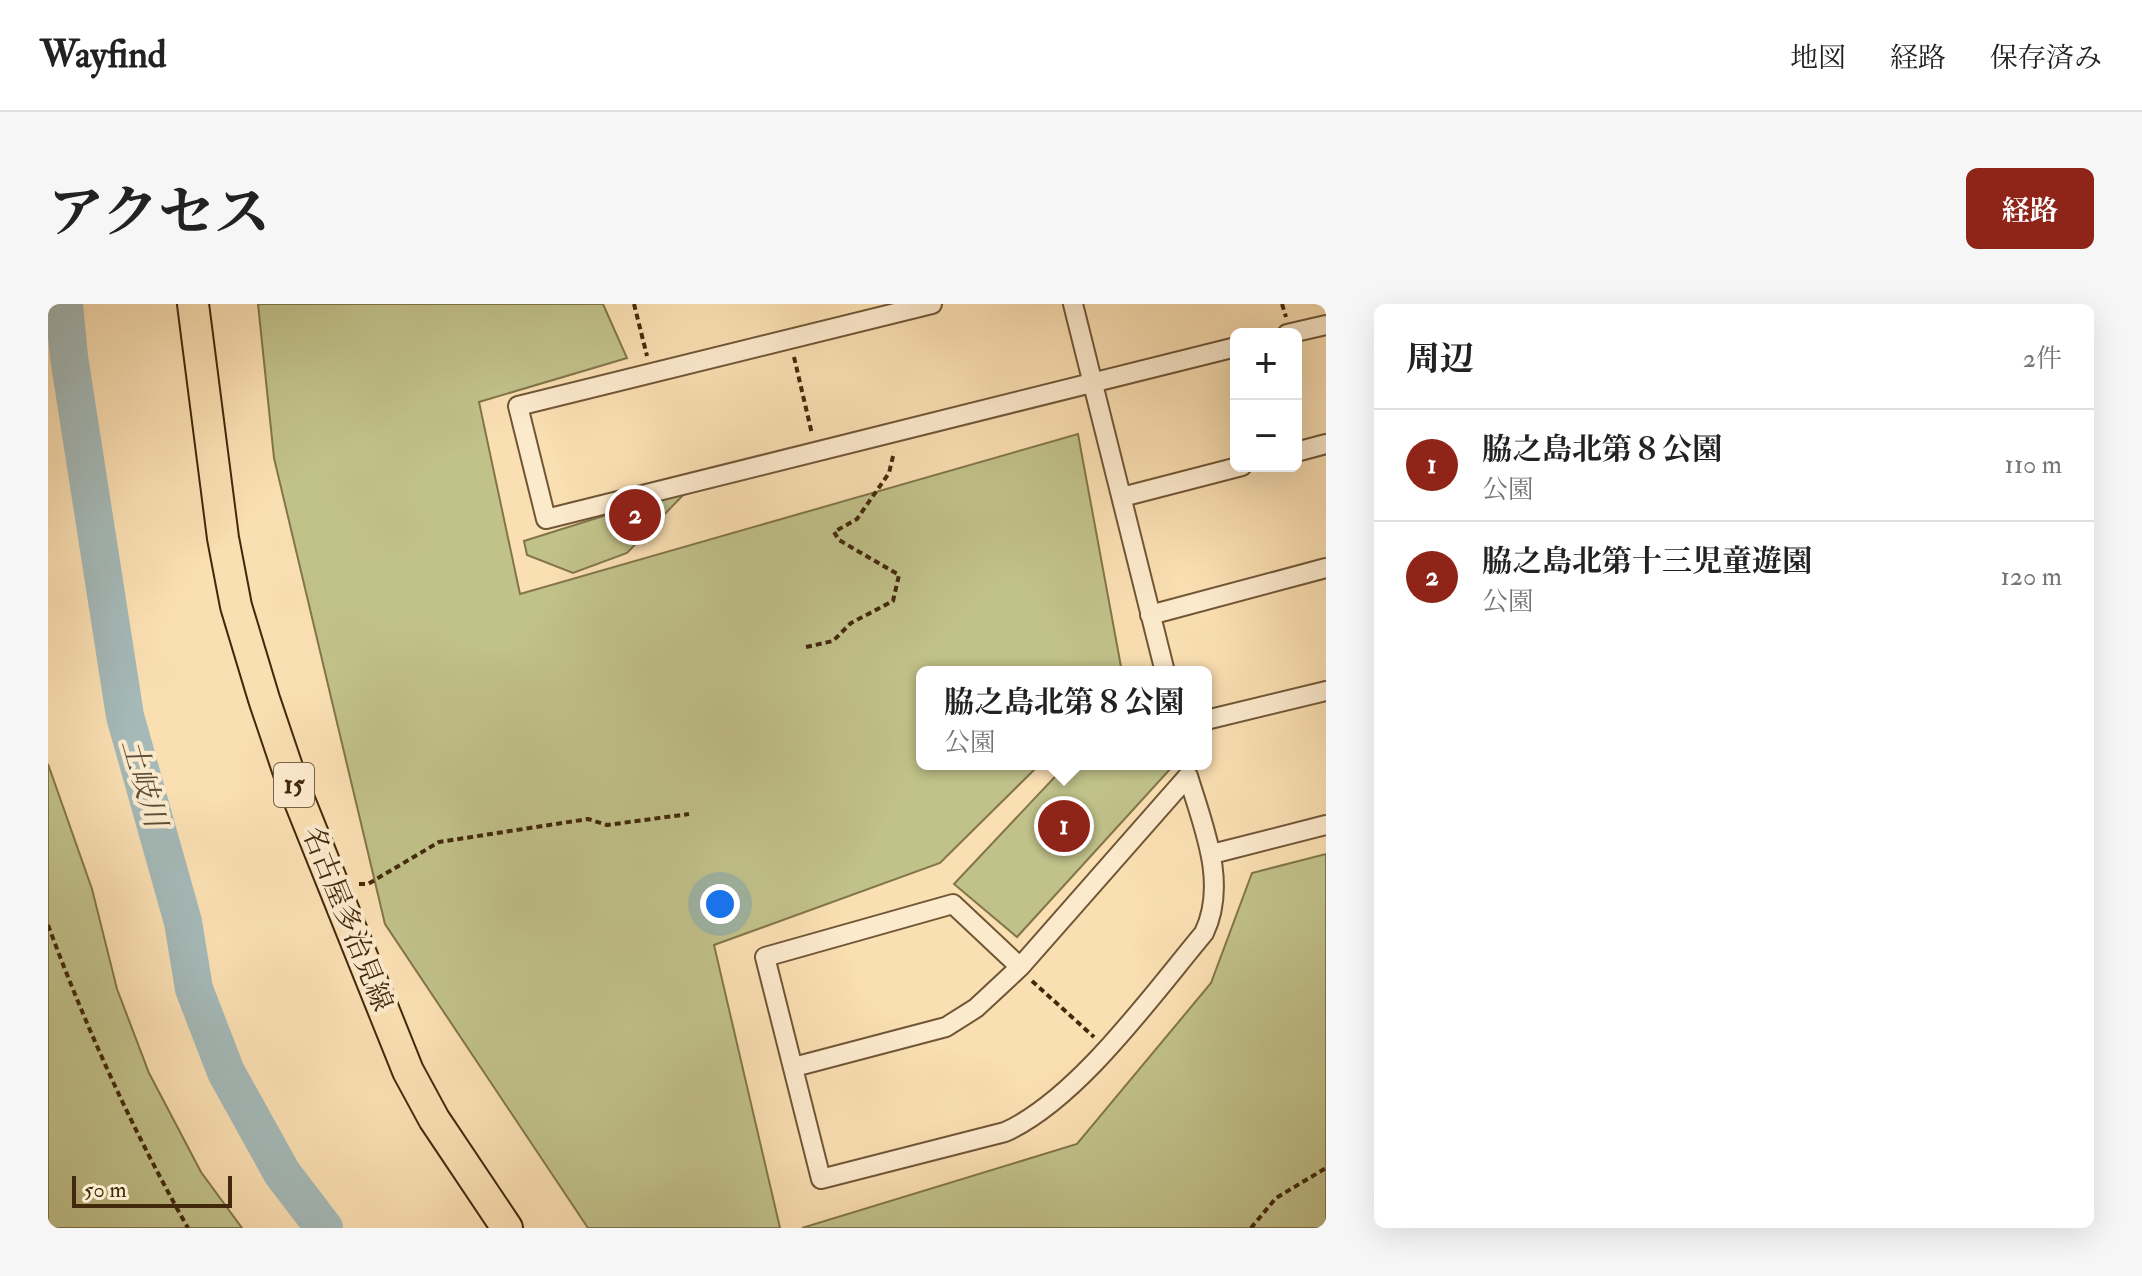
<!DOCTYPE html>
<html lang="ja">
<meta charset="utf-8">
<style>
:root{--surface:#fff;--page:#f6f6f6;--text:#222;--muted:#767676;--line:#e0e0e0;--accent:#8f2418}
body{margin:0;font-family:"IM FELL Double Pica","Noto Serif JP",serif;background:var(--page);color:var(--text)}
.controls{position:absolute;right:24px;top:24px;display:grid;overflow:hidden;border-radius:12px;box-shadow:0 8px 32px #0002}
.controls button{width:72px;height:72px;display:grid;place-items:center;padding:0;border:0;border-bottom:2px solid var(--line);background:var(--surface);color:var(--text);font:40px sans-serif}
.scale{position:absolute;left:24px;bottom:20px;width:160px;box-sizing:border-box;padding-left:8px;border:4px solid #43290c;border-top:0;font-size:22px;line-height:28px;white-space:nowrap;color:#43290c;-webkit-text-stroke:6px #fceacd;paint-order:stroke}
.you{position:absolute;left:672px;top:600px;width:28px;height:28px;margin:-20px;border:6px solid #fff;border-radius:50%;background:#1a73e8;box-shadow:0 0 0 12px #1a73e833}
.badge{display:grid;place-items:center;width:52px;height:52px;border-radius:50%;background:var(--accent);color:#fff;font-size:26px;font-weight:700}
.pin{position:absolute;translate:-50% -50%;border:4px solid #fff;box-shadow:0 2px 8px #0006}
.popup{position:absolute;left:868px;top:362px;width:296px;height:104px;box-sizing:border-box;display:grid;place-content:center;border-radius:12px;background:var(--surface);filter:drop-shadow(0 2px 6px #0005);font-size:26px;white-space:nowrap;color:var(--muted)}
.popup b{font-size:30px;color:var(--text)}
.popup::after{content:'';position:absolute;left:50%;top:100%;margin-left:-16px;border:16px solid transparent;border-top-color:var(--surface)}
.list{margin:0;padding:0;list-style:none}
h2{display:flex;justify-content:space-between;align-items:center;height:104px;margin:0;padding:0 32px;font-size:34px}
h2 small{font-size:26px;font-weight:400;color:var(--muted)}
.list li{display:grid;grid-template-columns:52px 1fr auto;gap:24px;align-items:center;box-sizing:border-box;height:112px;padding:0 32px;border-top:2px solid var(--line)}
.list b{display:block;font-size:30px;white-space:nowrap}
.list p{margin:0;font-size:26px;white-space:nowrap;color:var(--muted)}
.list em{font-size:26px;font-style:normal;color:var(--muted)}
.map{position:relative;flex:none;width:1278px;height:924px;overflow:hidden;border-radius:12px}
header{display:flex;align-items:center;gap:48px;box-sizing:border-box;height:112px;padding:0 40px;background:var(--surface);border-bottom:2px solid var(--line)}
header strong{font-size:38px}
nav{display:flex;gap:44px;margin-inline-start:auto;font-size:28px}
.intro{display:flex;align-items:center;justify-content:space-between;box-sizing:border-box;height:192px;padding:0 48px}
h1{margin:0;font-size:56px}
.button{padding:20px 36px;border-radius:12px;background:var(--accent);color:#fff;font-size:28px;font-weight:700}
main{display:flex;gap:48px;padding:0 48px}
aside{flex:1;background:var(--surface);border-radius:12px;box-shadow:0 8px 32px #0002}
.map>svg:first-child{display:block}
</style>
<header>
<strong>Wayfind</strong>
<nav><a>地図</a><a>経路</a><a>保存済み</a></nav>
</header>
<div class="intro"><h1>アクセス</h1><a class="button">経路</a></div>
<main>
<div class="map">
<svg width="1278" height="924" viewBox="0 0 1278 924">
<rect width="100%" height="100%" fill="#fadfb2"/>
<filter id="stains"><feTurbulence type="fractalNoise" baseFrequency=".0025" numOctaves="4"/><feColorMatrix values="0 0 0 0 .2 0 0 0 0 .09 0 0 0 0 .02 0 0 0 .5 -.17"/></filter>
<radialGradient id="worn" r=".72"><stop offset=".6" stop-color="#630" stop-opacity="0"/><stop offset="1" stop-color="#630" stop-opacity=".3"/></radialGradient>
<path fill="#c1c18a" stroke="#82754b" stroke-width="2" d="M210,0H555L579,54L431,98L472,290L1030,130L1074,368H874V460H992L892,559L666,641L732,924H540L337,620L226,154Z
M641,185L579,249L525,269L479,251L476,237Z
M0,460L44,585L69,685L101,769L153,868L194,924H0Z
M1019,460H1123L1124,463L969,633L906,580Z
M1278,550V924H754L1029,840L1163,679L1204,569Z"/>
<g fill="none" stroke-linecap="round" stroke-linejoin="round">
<path stroke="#a4b9b8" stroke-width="38" d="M16,0L21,53L77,412L135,618L146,685L178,768L234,869L276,924"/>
<g stroke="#715636" stroke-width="22">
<path id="street" d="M884,0L470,102L498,215L1188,43
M1025,0L1117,368
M1239,30L1278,21
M1248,148L1278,140
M1074,193L1194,162
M1102,311L1278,264
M1158,416L1278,387
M1140,472C1155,522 1180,579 1156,629C1104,691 1030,795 957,828L773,875L717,653L905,600L972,663Z
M1164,550L1278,521
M746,763L898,723L928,704L972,663"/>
</g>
<g stroke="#43290c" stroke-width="34">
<path id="primary" d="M145,0L175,234L188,302L216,395L244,478L360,767L386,815L459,924"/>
</g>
<path stroke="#43290c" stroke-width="4" stroke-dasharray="6 4" stroke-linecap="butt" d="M586,0L599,52
M1234,0L1238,13
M746,53L764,130
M758,343L785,337L803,319L845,297L851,271L791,236L786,228L809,215L841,169L846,148
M311,580H320L391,538L540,515L559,521L641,510
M0,621C39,726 85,827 140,924
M984,677L1046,733
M1203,924L1228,894L1278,864"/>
<use href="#street" stroke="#fceacd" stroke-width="18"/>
<use href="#primary" stroke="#fadfb2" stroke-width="30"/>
</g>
<g text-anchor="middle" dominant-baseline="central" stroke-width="8" stroke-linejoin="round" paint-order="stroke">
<rect fill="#fceacd" stroke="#7a6346" stroke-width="2" x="226" y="459" width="40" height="44" rx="6"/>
<g font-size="26" font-weight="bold" fill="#43290c">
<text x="246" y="481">15</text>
</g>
<g font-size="28" fill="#43290c" stroke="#fceacd">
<text transform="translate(299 615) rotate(68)">名古屋多治見線</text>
</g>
<g font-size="30" font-style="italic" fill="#5b4d37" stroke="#fceacd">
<text transform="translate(96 479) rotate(74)">土岐川</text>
</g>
</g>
<rect width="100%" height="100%" filter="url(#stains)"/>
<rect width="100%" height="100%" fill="url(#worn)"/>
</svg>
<div class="controls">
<button>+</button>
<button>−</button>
</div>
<div class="scale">50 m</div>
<div class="you"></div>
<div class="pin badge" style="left:1016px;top:522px">1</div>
<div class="popup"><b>脇之島北第８公園</b>公園</div>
<div class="pin badge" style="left:587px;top:211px">2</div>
</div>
<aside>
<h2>周辺<small>2件</small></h2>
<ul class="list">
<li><span class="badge">1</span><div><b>脇之島北第８公園</b><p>公園</p></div><em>110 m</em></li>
<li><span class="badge">2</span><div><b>脇之島北第十三児童遊園</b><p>公園</p></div><em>120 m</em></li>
</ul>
</aside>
</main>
